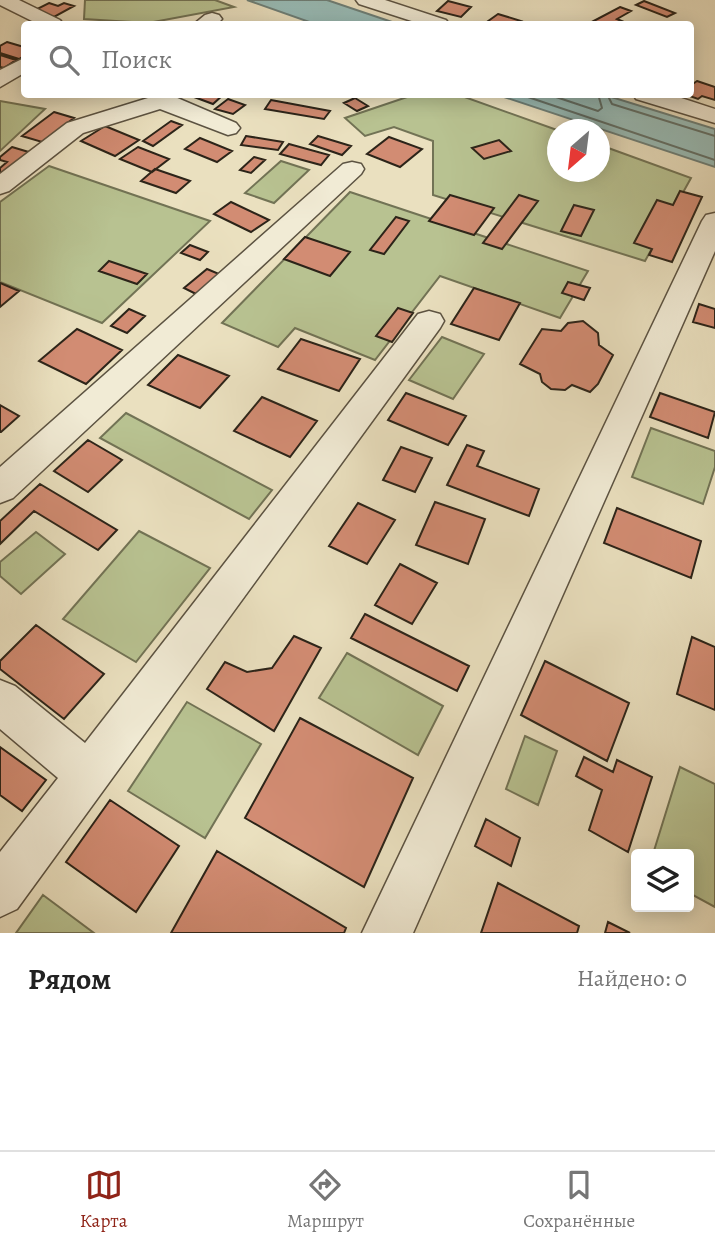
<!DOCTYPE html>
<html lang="ru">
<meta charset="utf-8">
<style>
:root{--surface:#fff;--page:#f6f6f6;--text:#222;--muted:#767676;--line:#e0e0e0;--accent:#8f2418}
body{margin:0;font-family:Alegreya,serif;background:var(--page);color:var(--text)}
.controls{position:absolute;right:21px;bottom:21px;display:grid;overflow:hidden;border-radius:7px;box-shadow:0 4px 18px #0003}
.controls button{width:63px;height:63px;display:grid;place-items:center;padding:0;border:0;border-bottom:2px solid var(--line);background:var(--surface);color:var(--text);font:35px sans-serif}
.compass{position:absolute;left:547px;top:119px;width:63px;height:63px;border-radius:50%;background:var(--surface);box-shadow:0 4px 18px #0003;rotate:208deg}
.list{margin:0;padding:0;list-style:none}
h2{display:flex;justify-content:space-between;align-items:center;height:91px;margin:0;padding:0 28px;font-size:30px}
h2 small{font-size:23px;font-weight:400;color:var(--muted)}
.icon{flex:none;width:38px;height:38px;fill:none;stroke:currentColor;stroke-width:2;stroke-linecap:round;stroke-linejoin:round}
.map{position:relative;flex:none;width:715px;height:933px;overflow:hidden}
.search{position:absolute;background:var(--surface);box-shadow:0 4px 18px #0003;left:21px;right:21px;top:21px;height:77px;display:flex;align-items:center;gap:18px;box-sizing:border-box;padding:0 24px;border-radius:7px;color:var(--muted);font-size:26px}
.sheet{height:217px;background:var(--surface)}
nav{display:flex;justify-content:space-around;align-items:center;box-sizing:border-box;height:98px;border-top:2px solid var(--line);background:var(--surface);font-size:19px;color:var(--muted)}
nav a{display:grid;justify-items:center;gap:4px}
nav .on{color:var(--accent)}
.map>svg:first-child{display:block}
</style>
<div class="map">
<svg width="715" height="933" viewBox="0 0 715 933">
<rect width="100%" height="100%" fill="#eae0bf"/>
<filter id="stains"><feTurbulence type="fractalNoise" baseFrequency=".00286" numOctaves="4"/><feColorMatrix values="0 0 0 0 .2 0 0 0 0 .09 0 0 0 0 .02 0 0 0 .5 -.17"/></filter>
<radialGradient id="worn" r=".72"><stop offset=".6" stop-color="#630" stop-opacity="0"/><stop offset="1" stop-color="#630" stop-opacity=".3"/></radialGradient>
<path fill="#b8c291" stroke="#727355" stroke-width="2" d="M85,0H215L234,7L148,23L84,19Z
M413,95H459L557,130L558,172H600V145L691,178L645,261L433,195V141L394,127L365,136L345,118Z
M0,101L45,109L0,151Z
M281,161L309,170L274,203L245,193Z
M49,166L210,221L102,323L0,282V202Z
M350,192L588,271L560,318L440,276L375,360L295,328L278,347L222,323Z
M442,337L484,354L453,399L409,380Z
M126,413L272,490L249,519L100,438Z
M651,428L715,451V467L703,504L632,477Z
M139,531L210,568L136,662L63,619Z
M36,532L65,554L21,594L0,576V562Z
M347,653L443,706L418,755L319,698Z
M187,702L261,744L205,838L128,791Z
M525,736L557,751L538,805L506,789Z
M680,767L715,784V907L689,893V854H653Z
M43,895L94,933H16Z"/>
<path fill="#98bcb7" stroke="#6d7f78" stroke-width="2" d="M247,0H327L398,24H315Z
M498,95H605L715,129V167Z"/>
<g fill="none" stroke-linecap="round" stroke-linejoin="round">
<path stroke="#627068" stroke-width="2" d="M519,94L715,160
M547,94L598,111L602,108L598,94
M607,94L612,104L715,136"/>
</g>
<path fill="#d28c73" stroke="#2c2419" stroke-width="2" d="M448,1L471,7L461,17L437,11Z
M644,1L675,13L667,17L636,5Z
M49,3L58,6L64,3L74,6L54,17L35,10Z
M620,7L631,11L617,19L624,22L619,24H588Z
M498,14L521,21L516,24H484Z
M7,42L24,47V56L19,59L0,53V46Z
M0,55L16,60L4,68L0,67Z
M697,81L715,87V100L702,96L698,99L684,94H690V86Z
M186,94H224L213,104Z
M355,98L368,106L357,111L344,103Z
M228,99L245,105L233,114L215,109Z
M271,100L330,111L324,119L265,109Z
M54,112L74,118L42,142L22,136Z
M171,121L182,125L153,146L143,141Z
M105,126L139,140L115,156L81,141Z
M246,136L283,142L278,150L241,145Z
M318,136L351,146L342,155L310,144Z
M389,137L422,149L400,167L367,154Z
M200,138L232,151L217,162L185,149Z
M499,140L511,151L484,159L472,148Z
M289,144L329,155L321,165L280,154Z
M12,147L32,153L0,179V168L7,162L0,160V157Z
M138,147L169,159L152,172L120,159Z
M254,157L265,160L251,173L240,170Z
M155,169L190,181L176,193L141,181Z
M680,191L702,197L672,262L649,255L652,249L634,243L657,200L673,205Z
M450,195L494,208L474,235L429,221Z
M519,195L538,201L502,249L483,243Z
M231,202L269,220L251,232L214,214Z
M574,205L594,210L581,236L561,231Z
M396,217L409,221L384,254L370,250Z
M305,237L350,252L330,276L284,259Z
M190,245L208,252L200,260L181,253Z
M109,261L147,274L137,284L99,271Z
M207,269L219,274L196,294L184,288Z
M568,282L590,288L584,300L562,293Z
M0,283L19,291L0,307Z
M474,288L520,303L499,340L451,324Z
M699,304L715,309V328L693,322Z
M398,308L413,313L392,342L376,336Z
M129,309L145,316L127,333L111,326Z
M583,321L598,333L599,345L613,355L598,384L590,392L572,385L565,390L551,389L542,382L540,374L520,364L542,329L561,331L568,323Z
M77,329L122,350L86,384L39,361Z
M301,339L360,359L339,391L278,369Z
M178,355L229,376L200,408L148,385Z
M406,393L466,416L448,445L388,420Z
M660,393L715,412L708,438L650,417Z
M262,397L317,421L290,457L234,431Z
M0,405L19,416L1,432H0Z
M88,440L122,460L88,492L54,471Z
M467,445L484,451L477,466L539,489L529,516L447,485Z
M401,447L432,458L415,492L383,480Z
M40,484L117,530L98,550L34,511L0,544V521Z
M435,502L485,519L468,564L416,545Z
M358,503L395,520L367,564L329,546Z
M617,508L701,541L691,578L604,543Z
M400,564L437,583L412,624L375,605Z
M365,614L469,666L457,691L351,638Z
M36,625L104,674L64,719L0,669V661Z
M294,636L321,648L274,731L207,689L225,662L247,672L272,668Z
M692,637L715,647V710L677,694Z
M545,661L629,703L607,761L521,715Z
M300,718L413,778L364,887L245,818Z
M0,747L46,780L22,811L0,795Z
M584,757L613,772L617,760L652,777L628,852L589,830L602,790L576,776Z
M110,800L179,846L136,912L66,862Z
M486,819L520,838L511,866L475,846Z
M217,851L346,928L344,933H171Z
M498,883L579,926L577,933H481Z
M608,922L630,933H605Z"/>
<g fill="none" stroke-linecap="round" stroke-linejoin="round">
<g stroke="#5c5342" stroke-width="3">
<path id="minor" d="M0,0H19L60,20L63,24H38L0,5Z
M356,0H385L446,20L449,24H421L359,4Z
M212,13L219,15L222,19L217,24H194L205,15Z
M24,58V73L0,87V70Z
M146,94H168L236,123L240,128L236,133L228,135L160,109L83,133L9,191L0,194V174L67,123L148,98Z
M633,94H669L715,109V123L636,99Z
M352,162L361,164L364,169L361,174L13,498L0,503V467L343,164Z
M715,213V251L413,933H362L702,221L706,215Z
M429,311L440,314L444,321L440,328L17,909L0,917V852L58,778L0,729V680L15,686L85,743L418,314Z"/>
</g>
<use href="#minor" fill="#f1ebd5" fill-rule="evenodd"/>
</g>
<rect width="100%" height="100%" filter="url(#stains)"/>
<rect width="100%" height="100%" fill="url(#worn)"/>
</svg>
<div class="controls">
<button><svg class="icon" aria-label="layers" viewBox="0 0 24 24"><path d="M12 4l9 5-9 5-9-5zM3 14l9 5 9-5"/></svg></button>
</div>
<svg class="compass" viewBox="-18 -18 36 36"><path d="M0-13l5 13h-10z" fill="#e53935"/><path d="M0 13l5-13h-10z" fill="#767676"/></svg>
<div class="search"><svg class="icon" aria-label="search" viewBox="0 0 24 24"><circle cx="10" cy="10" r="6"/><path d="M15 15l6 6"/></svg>Поиск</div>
</div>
<section class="sheet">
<h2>Рядом<small>Найдено: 0</small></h2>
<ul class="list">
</ul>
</section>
<nav>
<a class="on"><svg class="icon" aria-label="map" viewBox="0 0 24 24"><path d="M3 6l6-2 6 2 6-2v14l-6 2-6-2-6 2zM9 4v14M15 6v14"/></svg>Карта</a>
<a><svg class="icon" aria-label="directions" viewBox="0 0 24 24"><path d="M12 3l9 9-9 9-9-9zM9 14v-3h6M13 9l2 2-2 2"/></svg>Маршрут</a>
<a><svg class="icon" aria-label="saved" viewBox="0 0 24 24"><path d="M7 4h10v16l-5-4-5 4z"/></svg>Сохранённые</a>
</nav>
